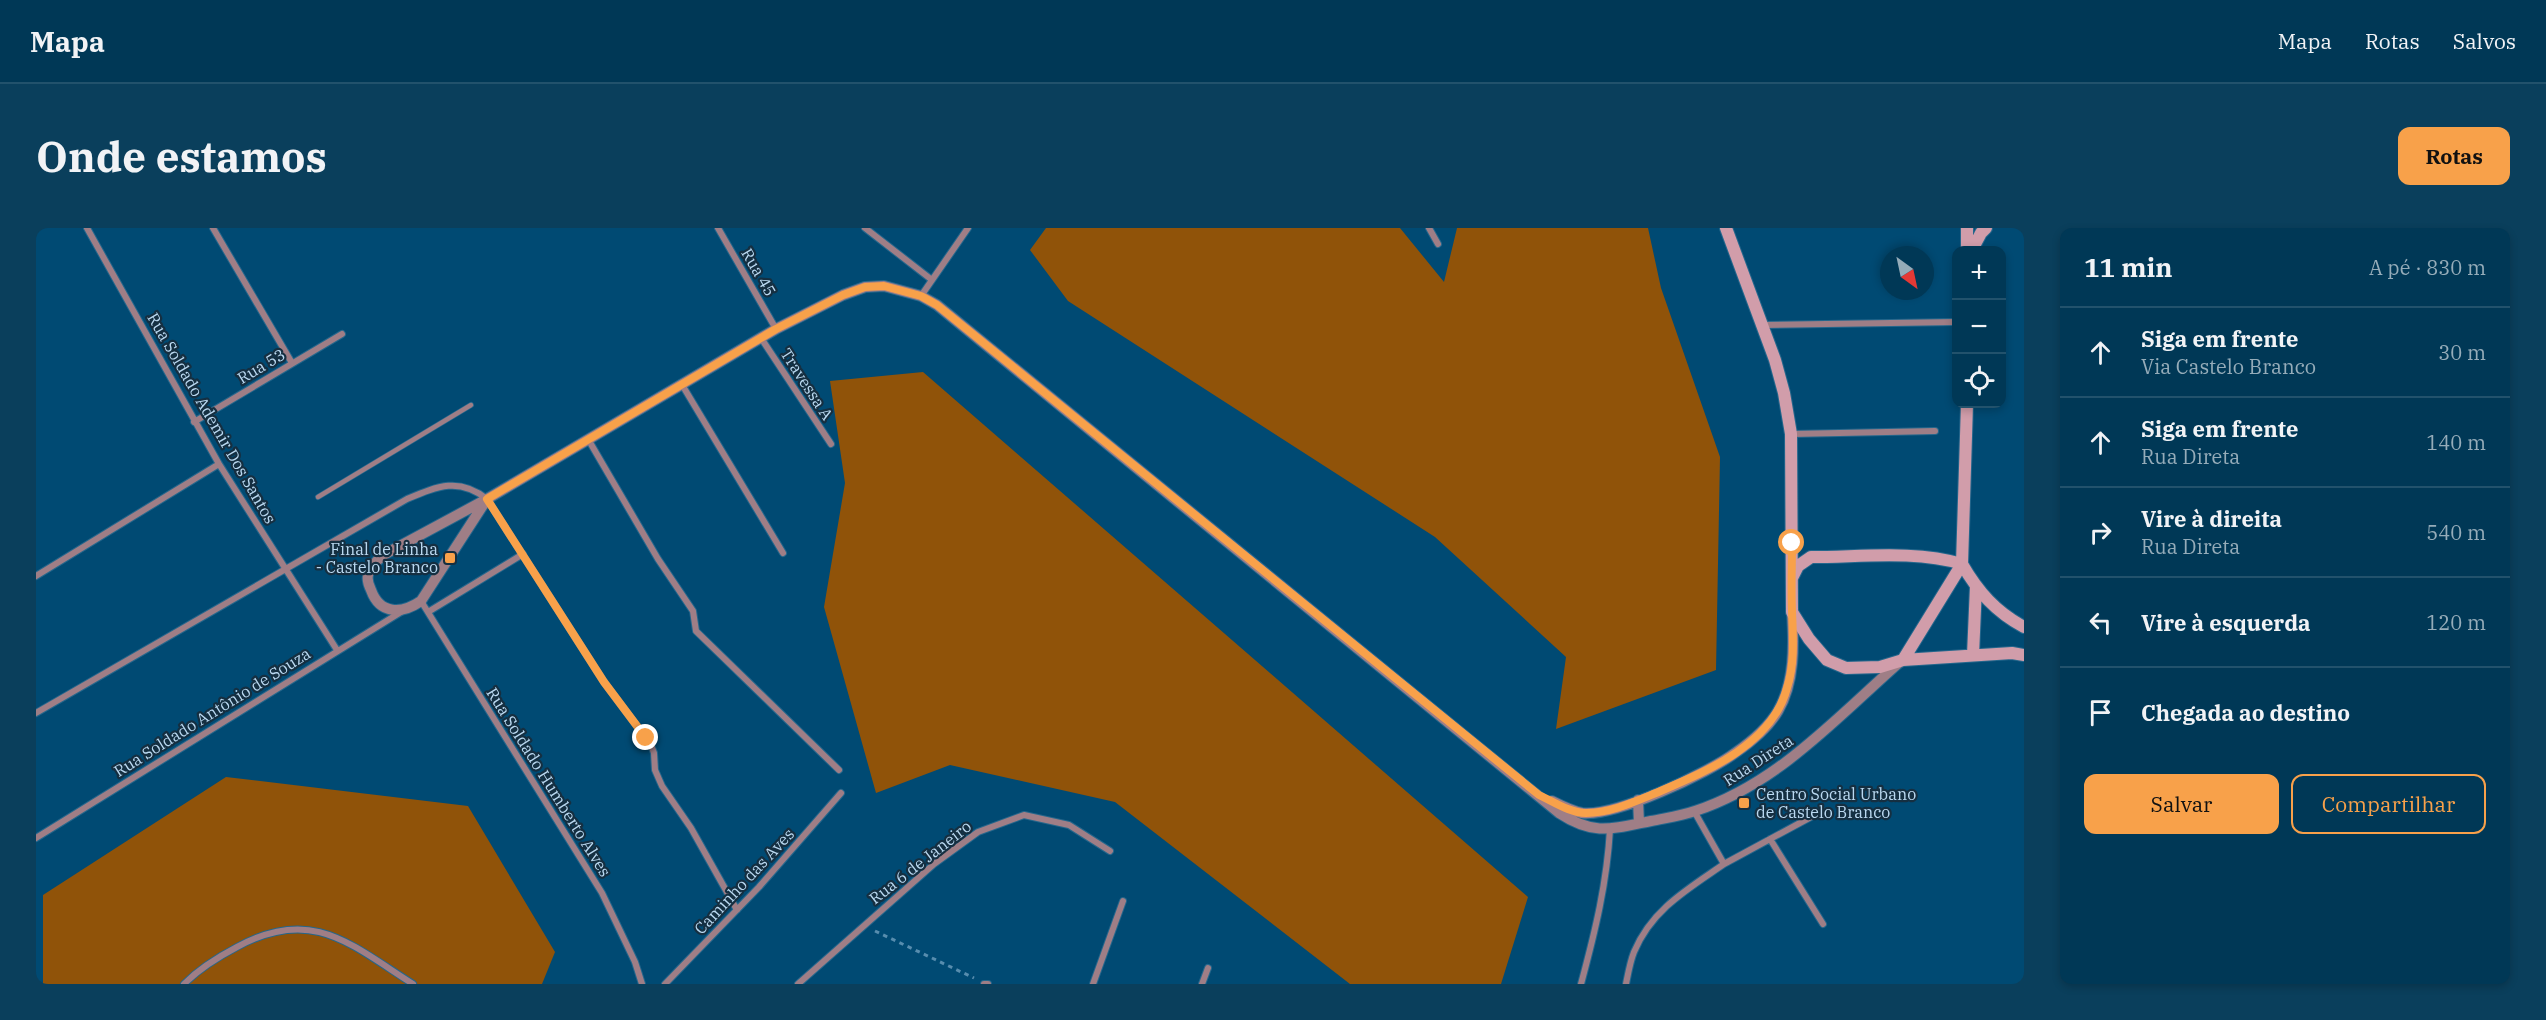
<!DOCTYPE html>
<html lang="pt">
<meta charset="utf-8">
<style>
:root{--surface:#003856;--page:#0a3f5c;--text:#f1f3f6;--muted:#95acb9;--line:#22526c;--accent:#f8a14a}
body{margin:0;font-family:"IBM Plex Serif",serif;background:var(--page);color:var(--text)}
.controls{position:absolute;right:18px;top:18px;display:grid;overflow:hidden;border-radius:12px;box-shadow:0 3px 9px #0003}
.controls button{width:54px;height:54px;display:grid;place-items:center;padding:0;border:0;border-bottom:2px solid var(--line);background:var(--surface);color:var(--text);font:30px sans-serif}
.compass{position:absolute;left:1844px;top:18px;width:54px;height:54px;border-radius:50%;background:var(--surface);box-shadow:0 3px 9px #0003;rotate:147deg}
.stop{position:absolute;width:18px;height:18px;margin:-14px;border:4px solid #f8a14a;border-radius:50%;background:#fff}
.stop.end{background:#f8a14a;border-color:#fff;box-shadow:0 2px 6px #0008}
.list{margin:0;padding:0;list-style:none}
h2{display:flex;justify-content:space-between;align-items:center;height:78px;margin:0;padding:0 24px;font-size:26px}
h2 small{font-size:20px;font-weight:400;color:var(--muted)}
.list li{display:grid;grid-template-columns:39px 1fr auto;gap:18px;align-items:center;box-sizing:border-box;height:90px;padding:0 24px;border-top:2px solid var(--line)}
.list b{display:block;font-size:22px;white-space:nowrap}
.list p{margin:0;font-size:20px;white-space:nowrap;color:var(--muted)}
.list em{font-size:20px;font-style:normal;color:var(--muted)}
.actions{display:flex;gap:12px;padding:18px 24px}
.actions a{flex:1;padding:14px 0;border:2px solid var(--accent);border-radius:12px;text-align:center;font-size:21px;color:var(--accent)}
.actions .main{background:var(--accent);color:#111}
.icon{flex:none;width:33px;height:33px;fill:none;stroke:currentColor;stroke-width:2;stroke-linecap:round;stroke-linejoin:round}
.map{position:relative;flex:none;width:1988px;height:756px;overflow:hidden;border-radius:12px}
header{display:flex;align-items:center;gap:36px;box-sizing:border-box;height:84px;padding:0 30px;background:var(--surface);border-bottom:2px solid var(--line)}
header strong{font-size:28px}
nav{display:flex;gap:33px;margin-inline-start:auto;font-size:21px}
.intro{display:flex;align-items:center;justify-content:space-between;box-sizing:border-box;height:144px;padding:0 36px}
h1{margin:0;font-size:42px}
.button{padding:15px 27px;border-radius:12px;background:var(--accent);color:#111;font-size:21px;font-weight:700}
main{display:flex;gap:36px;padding:0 36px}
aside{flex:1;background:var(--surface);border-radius:12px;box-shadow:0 3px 9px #0003}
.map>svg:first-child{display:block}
</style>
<header>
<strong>Mapa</strong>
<nav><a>Mapa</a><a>Rotas</a><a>Salvos</a></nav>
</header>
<div class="intro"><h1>Onde estamos</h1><a class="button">Rotas</a></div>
<main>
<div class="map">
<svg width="1988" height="756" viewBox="0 0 1988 756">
<rect width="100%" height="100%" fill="#004a73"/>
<path fill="#905309" d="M1010,0H1364L1408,54L1421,0H1612L1625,60L1684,229L1680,442L1520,501L1530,429L1399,309L1032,73L994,22Z
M887,144L1492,669L1465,756H1314L1079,574L914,537L840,565L788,379L809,255L794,153Z
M190,549L432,578L519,724L506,756H7V667Z"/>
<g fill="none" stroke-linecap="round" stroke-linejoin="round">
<g stroke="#25678c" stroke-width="6">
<path id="service" d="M282,269L435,177"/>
</g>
<g stroke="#25678c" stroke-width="8">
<path id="minor" d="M51,0L183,236L301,422
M177,0L256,135
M682,0L740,101
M829,0L896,52
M1393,0L1402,16
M885,68L932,0
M1726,97L1920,94
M725,110L795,216
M645,155L747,325
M158,194L306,106
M1755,206L1899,203
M552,211L622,331L657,383L660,403L803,542
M0,348L183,236
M385,373L566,665L599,734L606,756
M392,384L487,326
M0,485L371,271C402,258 423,249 451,271L568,454L615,517L618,525L619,542L626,558L655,600L701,682
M0,610L365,384
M1734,611L1787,696
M1688,636L1786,583
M148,756C163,741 182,729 201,719C276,678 314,716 377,756
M629,756L723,659L805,565
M762,756L898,636L942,604L988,587L1033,597L1074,623
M948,756H952
M1057,756L1087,673
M1166,756L1172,740
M1545,756C1559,704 1571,655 1574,601
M1590,756C1592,746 1594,734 1598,724C1616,681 1652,661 1688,636L1658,583"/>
</g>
<g stroke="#25678c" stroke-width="12">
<path id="tertiary" d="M451,271L385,373C366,386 344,387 335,362C332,356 330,350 333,344C336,336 343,331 349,326L451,271L740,101L807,67L829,59L848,58L885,68L901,77L1523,585C1558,608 1576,601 1615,593C1629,590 1645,588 1659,583C1742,556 1801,489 1865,433
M1602,572L1603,595
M1516,573C1526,578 1536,583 1546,585C1579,589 1672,545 1699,525C1715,514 1732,500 1742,483C1759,454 1758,417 1756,384"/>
</g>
<g stroke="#25678c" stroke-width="14">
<path id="secondary" d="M1690,0L1739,132L1748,165L1755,206L1756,384L1773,411L1791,432L1810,440L1844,439L1867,432L1976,425L1988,427
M1931,0V22
M1936,22L1945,5L1950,0
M1926,336C1942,364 1960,384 1988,399
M1756,350L1762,338L1775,329C1825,329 1879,322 1926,336
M1937,427L1940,358
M1867,432L1926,336L1931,176"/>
</g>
<path stroke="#578dae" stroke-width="3" stroke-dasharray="4.5 4.5" stroke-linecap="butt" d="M839,703L938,750"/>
<use href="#service" stroke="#9f7e86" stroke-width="4.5"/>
<use href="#minor" stroke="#9f7e86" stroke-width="6"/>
<use href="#tertiary" stroke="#9f7e86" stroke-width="10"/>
<use href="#secondary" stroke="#d19daa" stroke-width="12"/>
</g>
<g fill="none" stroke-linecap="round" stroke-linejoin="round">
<path stroke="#f8a14a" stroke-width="8" d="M610,510L568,454L451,271L740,101L807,67L829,59L848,58L885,68L901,77L1503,567C1518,574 1534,585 1550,585C1574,585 1598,574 1620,565C1669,544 1736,517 1751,460C1759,435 1757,409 1756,383C1755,360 1756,337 1756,315"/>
</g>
<g fill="#f8a14a" stroke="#152f41" stroke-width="2">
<rect x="408" y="324" width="12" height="12" rx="3"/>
<rect x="1702" y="569" width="12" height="12" rx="3"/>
</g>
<g text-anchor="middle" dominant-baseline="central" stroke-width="4.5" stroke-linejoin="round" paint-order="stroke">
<g font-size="16" fill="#bad9f1" stroke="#152f41">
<text transform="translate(723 44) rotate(60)">Rua 45</text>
<text transform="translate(225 138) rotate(-31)">Rua 53</text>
<text transform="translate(771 156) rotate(57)">Travessa A</text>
<text transform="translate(176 190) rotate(60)">Rua Soldado Ademir Dos Santos</text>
<text transform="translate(176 484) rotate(-32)">Rua Soldado Antônio de Souza</text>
<text transform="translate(1722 532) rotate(-33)">Rua Direta</text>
<text transform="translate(513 554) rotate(58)">Rua Soldado Humberto Alves</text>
<text transform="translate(884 634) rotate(-38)">Rua 6 de Janeiro</text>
<text transform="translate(708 653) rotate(-47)">Caminho das Aves</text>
</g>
<g font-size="16" fill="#bad9f1" stroke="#152f41" text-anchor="end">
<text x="402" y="321">Final de Linha<tspan x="402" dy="18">- Castelo Branco</tspan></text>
<text x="1720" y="566" text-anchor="start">Centro Social Urbano<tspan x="1720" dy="18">de Castelo Branco</tspan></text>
</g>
</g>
</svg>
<div class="controls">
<button>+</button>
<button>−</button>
<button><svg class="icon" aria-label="locate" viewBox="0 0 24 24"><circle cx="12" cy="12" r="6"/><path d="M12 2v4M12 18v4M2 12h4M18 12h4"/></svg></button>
</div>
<svg class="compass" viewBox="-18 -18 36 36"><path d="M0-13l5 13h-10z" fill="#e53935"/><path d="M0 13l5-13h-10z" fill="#95acb9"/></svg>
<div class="stop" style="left:1756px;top:315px"></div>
<div class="stop end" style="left:610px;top:510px"></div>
</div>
<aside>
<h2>11 min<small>A pé · 830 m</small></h2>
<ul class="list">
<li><svg class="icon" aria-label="ahead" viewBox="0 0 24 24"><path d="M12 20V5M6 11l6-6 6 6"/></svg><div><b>Siga em frente</b><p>Via Castelo Branco</p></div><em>30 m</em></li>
<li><svg class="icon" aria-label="ahead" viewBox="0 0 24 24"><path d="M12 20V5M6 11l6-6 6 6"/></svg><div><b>Siga em frente</b><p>Rua Direta</p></div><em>140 m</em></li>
<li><svg class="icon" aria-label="right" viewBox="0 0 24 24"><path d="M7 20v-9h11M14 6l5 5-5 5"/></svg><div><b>Vire à direita</b><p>Rua Direta</p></div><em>540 m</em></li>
<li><svg class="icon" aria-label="left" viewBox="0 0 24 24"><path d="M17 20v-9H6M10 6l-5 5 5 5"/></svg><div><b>Vire à esquerda</b></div><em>120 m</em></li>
<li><svg class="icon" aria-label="arrive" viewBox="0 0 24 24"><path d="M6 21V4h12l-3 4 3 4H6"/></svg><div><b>Chegada ao destino</b></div></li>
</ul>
<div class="actions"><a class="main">Salvar</a><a>Compartilhar</a></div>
</aside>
</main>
